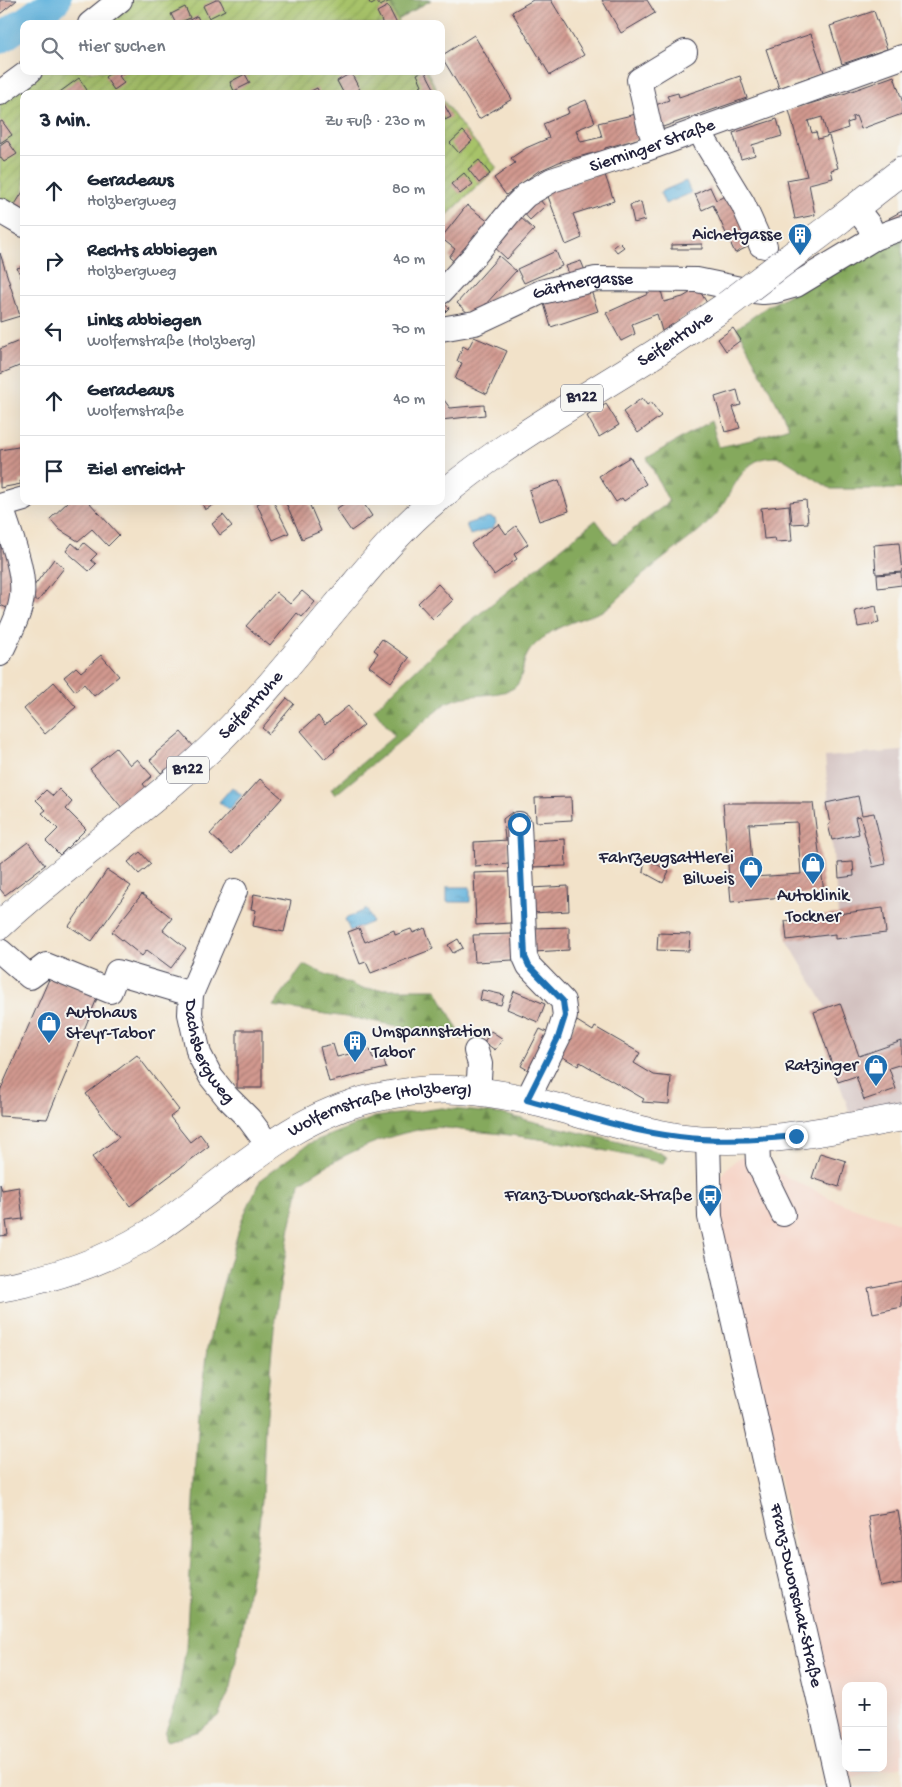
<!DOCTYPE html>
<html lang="de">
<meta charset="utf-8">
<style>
:root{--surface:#fff;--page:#f2f2f3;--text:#1f2937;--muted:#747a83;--line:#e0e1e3}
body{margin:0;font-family:"Gochi Hand",sans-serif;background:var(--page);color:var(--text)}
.controls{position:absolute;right:15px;bottom:15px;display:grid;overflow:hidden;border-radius:10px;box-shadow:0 5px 20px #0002}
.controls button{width:45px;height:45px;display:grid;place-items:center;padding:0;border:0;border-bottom:1px solid var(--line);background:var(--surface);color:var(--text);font:25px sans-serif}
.stop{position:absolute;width:15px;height:15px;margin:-11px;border:4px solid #1f6fb2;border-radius:50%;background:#fff}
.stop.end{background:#1f6fb2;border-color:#fff;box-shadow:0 1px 5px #0008}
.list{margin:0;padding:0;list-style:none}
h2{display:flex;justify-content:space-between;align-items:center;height:65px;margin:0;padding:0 20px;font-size:21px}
h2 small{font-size:16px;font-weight:400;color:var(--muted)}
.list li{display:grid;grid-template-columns:32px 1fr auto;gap:15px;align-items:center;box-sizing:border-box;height:70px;padding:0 20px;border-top:1px solid var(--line)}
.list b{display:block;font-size:19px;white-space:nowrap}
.list p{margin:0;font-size:16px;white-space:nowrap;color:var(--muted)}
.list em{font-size:16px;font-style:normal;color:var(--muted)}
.icon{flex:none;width:28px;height:28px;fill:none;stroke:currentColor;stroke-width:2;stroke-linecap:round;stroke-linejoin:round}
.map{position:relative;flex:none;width:902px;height:1787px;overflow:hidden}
.search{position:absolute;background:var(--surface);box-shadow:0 5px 20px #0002;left:20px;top:20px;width:425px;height:55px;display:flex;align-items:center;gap:12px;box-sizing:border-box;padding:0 18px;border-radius:10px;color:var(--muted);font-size:19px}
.panel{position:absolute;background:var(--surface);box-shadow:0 5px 20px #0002;left:20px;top:90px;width:425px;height:415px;border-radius:10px}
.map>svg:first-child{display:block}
</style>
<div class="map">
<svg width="902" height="1787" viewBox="0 0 902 1787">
<defs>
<pattern id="forest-firs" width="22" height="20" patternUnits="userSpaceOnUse" patternTransform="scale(1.25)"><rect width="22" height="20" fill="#85a95d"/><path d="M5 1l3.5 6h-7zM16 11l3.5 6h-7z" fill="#6c894e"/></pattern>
<pattern id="garden-furrows" width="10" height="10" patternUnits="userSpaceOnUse" patternTransform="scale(1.25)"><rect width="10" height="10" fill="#a7c369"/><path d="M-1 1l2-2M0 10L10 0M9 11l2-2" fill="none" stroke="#8fa75c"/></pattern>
<pattern id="water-ripples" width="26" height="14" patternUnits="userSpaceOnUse" patternTransform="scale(1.25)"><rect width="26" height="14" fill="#62b3dd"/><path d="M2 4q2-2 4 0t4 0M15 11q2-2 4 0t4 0" fill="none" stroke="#5091b4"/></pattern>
<pattern id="building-hatch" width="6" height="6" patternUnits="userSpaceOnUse" patternTransform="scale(1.25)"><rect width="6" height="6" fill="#d2998f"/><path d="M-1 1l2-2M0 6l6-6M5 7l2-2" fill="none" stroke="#aa7c76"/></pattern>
</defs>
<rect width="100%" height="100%" fill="#f6f6f2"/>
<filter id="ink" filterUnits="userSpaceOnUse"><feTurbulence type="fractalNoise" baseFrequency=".02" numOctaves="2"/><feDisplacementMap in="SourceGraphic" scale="10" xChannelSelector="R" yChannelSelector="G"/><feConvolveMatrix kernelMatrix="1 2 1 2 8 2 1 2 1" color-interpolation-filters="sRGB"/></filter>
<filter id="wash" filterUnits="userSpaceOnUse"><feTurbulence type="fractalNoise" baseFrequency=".0096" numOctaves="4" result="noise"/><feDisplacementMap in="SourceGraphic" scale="20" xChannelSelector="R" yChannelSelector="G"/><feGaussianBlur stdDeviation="1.12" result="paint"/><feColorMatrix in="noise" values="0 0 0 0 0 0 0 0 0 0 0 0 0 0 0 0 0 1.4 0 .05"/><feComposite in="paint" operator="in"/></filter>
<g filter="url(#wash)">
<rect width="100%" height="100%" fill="#f2e2c9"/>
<path fill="#f6d2c4" d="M748,1155L761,1158L778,1173L843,1204L902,1224V1766L849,1779L846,1768H883V1686H846V1766L719,1218L717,1192L724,1171L736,1160Z"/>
<path fill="#d1bfbe" d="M902,751V1103L850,1113L814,1012L826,1007L787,940L785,921L838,914L825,757Z"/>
<path fill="url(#forest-firs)" stroke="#54664c" d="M388,0H431L398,20Z
M902,235V489H831L782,458C739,450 734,498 711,520C691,539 669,553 649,570C633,582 621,599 604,610C599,613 592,615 586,617C573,622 560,626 548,634C540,640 531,647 527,655C521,665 524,683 512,689C492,698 467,692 446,703L335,795L331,789L394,736L374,709L447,640L596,520L614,544L669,502L647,458L711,421L719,447L751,440L789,427L737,328L768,306Z
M303,965L363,989H436L463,1039L372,1021L273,1006Z
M442,1108L502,1114L656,1151L667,1157L663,1163C600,1149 535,1136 471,1131C457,1130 442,1126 429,1128C382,1135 338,1156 300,1183L290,1227L275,1318L265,1423L262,1500L256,1549L231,1688L218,1716L199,1731L167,1741L165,1733L178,1697L186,1647L199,1411L207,1349L223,1284L242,1219L261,1179L310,1143L375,1117Z"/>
<path fill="url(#garden-furrows)" stroke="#647252" d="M130,0H388L400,24H99Z
M43,71H427L439,94H24V214L0,200V102L24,87Z
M441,97L463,128L497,168L441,221Z"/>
<path fill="url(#water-ripples)" stroke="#426a8c" d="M686,181L691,193L665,204L660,192Z
M489,517L495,519L496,523L493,528L470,535L466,524Z
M232,787L242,795L229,810L219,802Z
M447,887H470V902H447Z
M367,909L372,922L350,931L345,919Z"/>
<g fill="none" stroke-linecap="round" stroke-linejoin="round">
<path stroke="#62b3dd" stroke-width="30" d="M0,39L56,0"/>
</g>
<g id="blocks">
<path fill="url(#building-hatch)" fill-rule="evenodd" d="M0,0H17L0,14Z
M216,0H220L225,10L209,18L203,6Z
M368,0H392L380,6L377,2L371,5Z
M533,0H551L584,55L550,75L512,12Z
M602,0H647L655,13L621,33Z
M388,6L397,24H383L377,12Z
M185,7L190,18L176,24L171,14Z
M874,11L887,49L842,64L830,26Z
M197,16L201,24H182Z
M811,34L824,72L779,88L766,49Z
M474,35L512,99L479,119L441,56Z
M113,71H126L119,76L124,83L114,90L105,77Z
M423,71H425L437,94H420L423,92L420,86L422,85L417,74Z
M351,73L360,90L353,94H344L337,81Z
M245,74L250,83L234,91L230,82Z
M740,76L747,98L660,128L653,106L669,100L667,96L678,93L679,97Z
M894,76L902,100V114L861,129L856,116L852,117L853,121L847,123L848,128L827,135L822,117L808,121L812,133L816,132L818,139L829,136L838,168L831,170L833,178L809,184L815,215L795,219L787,180L807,176L789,110L846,93Z
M79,78L87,90L82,94H57Z
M317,88L320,94H305Z
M441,99L451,117L445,120L444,116L441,118Z
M586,100L595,122L576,130L581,142L602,137L598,123L636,114L642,138L605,148V150L559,162L537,172L506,195L494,178L515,163L511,158L526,148L549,138L543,124L569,113L567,108Z
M777,119L782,136L752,145L755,155L741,159L733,133Z
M2,121L12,135L0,143V122Z
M463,131L472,141L459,153L450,143Z
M7,140L17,154L4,162L0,157V145Z
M479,160L490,174L479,183L468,169Z
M604,172L614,201L573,214L582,238L566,245L546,191Z
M464,173L473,184L460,194L451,184Z
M710,187L716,200L733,193L756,243L735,253L713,205L702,210L695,194Z
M24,190V212L14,206Z
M535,194L545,206L530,220L520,209Z
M641,202L645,220L634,223L630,205Z
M467,205L490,223L458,265L449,257L455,249L441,238Z
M902,211V221L893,225L889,218Z
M517,214L534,230L507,259L490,243Z
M619,242L624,247L617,252L613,247Z
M702,244V249H671V245Z
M556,251L562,266L524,283L517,269Z
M0,253L20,316L0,322Z
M499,256L516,271L473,318L457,303Z
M581,261L586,273L570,277L566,266Z
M24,266V284L17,268Z
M659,283L664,302L683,297L698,288L707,303L662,331L657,314L632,324L635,334L621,341L606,313L648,294L646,286Z
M589,285L598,311L551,327L543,300Z
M442,302L449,308L441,316V303Z
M733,328L741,340L726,351L718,339Z
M474,337L507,351L487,394L455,379L462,363L457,361L463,346L468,349Z
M24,339V364L0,374V349Z
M737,390L741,405L733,407L740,428L725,432L715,397Z
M441,396L450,408L484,405L485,415L441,420Z
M642,398L647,405L651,402L661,416L638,433L623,412Z
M606,404L619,425L599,437L587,416Z
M24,446V480L20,481L21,484L0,488V450Z
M630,457L646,484L636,490L637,492L624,501L622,498L616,502L599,476Z
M559,480L569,511L539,521L529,490Z
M806,500L808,523L792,524L790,502Z
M69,501H88L119,535L108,546L92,529L78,541L60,530L50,519Z
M201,501H220L205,510Z
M263,501H273L289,533L273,540L257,504Z
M285,501H308L321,531L302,539Z
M348,501H362L372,516L351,531L336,509Z
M789,505L792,541L776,542L775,538L764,539L761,508Z
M223,515L232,526L220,535L212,524Z
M499,524L506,534L516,526L528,544L514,554L517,559L494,575L471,544Z
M0,527L14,565V611L0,605Z
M72,543L79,549L84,543L97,554L91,560L96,564L89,571L66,551Z
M899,543L902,572L876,574L874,545Z
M54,559L64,568L38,601L28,594Z
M901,573L902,585L878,588L877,575Z
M438,584L453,600L433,619L418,603Z
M302,591L315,602L302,617L297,613L270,646L246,626L276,592L290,604Z
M876,606L879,623L858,627L855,611Z
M382,639L409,658L391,682L369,666L378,653L374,650Z
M101,655L119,676L94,696L84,684L75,691L64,677L76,667L81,672Z
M54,682L76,707L45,734L24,709Z
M287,698L294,704L269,734L262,728Z
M348,706L364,725L334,749L335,751L325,759L301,731L318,716L325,725Z
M181,732L195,748L169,769L168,768L161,773L150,760L157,754L156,753Z
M116,748L130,765L137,759L152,776L143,784L147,789L123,809L90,769Z
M260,779L282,798L232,854L210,834Z
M59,789L72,802L66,809L86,829L60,855L46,841L58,829L42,813L46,810L36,800L46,790L53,796Z
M858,796L862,815L874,813L886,864L873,867L860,816L855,817L859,834L832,840L828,825L830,824L826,803Z
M571,797L572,820L536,822L535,798Z
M723,803H813L824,893L731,902ZM797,822L801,874L753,877L749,824Z
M512,812L514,838L505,839L503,819Z
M565,839L566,866L530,867L529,841Z
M508,840L509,864L475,866L474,842Z
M28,842L45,865L5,895L0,889V863Z
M140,852L151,864L139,874L128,862Z
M645,858L669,871L663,883L643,872Z
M853,862L854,876L839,878L838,863Z
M107,870L131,886L92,941L69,926Z
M509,872L511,923L476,925L474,873Z
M568,886L569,911L532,913L531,888Z
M142,894L172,918L163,930L186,948L171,968L147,950L142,956L112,932Z
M254,894L291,901L284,932L253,926L256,910L251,909Z
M883,908L886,933L835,939V934L787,940L785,921Z
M569,927V950L533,952V928Z
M359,928L365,942L394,930L395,935L411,929L413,933L425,928L433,949L371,973L366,962L360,964L348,932Z
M658,933L690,934L689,951L657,950Z
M512,934L513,960L475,962L473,935Z
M458,939L463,948L453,953L448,945Z
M50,977L98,996L47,1119L0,1116V1091Z
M482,990L504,995L501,1005L480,1000Z
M514,991L545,1004L538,1022L507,1009Z
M840,1003L859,1056L902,1041V1064L889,1068L896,1089L864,1100L856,1076L838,1082L814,1012Z
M577,1021L593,1031L595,1027L640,1053L634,1063L654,1075L671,1077L669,1104L642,1102L644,1099L580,1062L578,1066L558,1054Z
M540,1029L555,1036L535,1074L521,1066Z
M237,1030H262V1088H237Z
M491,1031L503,1039L495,1050L484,1042Z
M333,1044L337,1057L370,1049L373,1059L383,1057L386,1068L329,1082L320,1047Z
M137,1055L179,1110L170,1117L190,1142L200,1134L209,1146L130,1206L92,1157L119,1137L86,1094Z
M820,1153L846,1161L839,1187L812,1178Z
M0,1184L2,1190L19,1187L23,1219L6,1221L8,1235L0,1236Z
M902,1281V1307L873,1313L868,1288Z
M898,1511L901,1529H902V1583L880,1587L868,1516Z"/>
</g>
</g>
<g filter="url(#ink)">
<use href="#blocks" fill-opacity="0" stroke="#413f50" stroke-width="1"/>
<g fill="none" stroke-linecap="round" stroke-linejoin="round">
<g stroke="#413f50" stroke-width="26">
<g id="minor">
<path d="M90,24L120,0"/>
<path d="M0,93L30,71"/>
<path d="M699,129L706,143L743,204L760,242L761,245L765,246"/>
<path d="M656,145L650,129L639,80L685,52"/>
<path d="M855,207L869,225L874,238"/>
<path d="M0,211L24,225"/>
<path id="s1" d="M441,292L475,255L514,207L526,195L552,180L635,153L902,57"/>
<path id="s2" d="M441,329L475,323L541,292L596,279L697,280L745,290L763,292L775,291L796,285L874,238L902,228"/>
<path d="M0,506L24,499"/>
<path d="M0,654C8,636 20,616 22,596C25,569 9,533 1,506"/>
<path d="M519,824L525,957L529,966L563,1001L565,1016L558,1038L527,1100"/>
<path id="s3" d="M235,891L191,994L190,1014L199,1054L211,1077L227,1097L249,1119L269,1146"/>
<path d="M0,951L30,977L46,965L110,991L117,972L191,994"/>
<path d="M476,1051L480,1064L478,1092"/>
<path id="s4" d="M708,1139L710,1217L839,1787"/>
<path d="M757,1140L758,1163L783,1214"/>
</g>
</g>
<g stroke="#413f50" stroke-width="29">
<g id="major">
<path d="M838,221L902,171"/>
<path id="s5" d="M441,496C507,441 582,400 654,354C678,338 703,321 727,305"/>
<path id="s6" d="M0,925C70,860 151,808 219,740C264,695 303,646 344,597C372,564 400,529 434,501"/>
<path id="s7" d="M0,1288C52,1279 104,1262 149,1234C224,1186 283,1118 374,1098C402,1092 432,1088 460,1090C535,1094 604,1126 677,1137C753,1147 828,1131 902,1117"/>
</g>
</g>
<use href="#minor" stroke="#fff" stroke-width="24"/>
<use href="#major" stroke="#fff" stroke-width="28"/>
<g stroke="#413f50" stroke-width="29" stroke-linecap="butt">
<path id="major-bridge" d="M727,305L838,221"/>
</g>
<use href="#major-bridge" stroke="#fff" stroke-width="28"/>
</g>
</g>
<g fill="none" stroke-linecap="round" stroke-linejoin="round" filter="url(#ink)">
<path stroke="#1f6fb2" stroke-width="6" d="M519,824L525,957L529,966L563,1001L565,1016L558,1038L527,1100C577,1113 627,1131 679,1137C718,1142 757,1140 796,1136"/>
</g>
<defs>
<g id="building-pin" transform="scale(1.25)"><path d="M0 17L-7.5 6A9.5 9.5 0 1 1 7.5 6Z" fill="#1f6fb2" stroke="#f6f6f2"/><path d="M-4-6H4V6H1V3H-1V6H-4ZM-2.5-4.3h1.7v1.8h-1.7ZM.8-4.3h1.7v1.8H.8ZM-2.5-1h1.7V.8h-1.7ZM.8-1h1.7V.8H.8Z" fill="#fff"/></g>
<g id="shop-pin" transform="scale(1.25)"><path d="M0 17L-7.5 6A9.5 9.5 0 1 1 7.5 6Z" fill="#1f6fb2" stroke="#f6f6f2"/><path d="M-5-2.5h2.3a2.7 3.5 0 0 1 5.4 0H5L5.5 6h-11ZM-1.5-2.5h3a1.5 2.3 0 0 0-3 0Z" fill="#fff"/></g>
<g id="bus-pin" transform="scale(1.25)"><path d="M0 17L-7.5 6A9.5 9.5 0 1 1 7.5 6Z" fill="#1f6fb2" stroke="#f6f6f2"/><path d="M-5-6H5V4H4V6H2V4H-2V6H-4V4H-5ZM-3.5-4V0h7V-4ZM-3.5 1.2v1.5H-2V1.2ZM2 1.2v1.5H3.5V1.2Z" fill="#fff"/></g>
</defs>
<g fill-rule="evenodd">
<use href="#building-pin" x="800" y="235"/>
<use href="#shop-pin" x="813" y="864"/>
<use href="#shop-pin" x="751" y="868"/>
<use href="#shop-pin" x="49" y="1023"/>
<use href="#building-pin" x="355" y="1042"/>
<use href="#shop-pin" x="876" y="1066"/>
<use href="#bus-pin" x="710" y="1196"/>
</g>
<g text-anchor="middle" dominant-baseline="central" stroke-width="4" stroke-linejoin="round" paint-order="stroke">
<g fill="#f6f6f2" stroke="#626272" stroke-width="1">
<rect x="561" y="384.5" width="42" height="27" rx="4"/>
<rect x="167" y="756.5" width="42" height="27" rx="4"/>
</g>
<g font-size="16" font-weight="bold" fill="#22223b">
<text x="582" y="398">B122</text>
<text x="188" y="770">B122</text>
</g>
<g font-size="18" fill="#22223b" stroke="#f6f6f2">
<text stroke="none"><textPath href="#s1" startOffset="265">Sierninger Straße</textPath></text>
<text stroke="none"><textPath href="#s2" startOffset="150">Gärtnergasse</textPath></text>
<text stroke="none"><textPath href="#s5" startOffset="282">Seifentruhe</textPath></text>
<text stroke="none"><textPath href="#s6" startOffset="334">Seifentruhe</textPath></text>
<text stroke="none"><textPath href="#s3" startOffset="174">Dachsbergweg</textPath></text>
<text stroke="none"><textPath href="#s7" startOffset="428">Wolfernstraße (Holzberg)</textPath></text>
<text stroke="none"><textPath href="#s4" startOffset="466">Franz-Dworschak-Straße</textPath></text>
</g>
<g font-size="18" fill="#22223b" stroke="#f6f6f2" text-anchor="end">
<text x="782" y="235">Aichetgasse</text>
<text x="734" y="858">Fahrzeugsattlerei<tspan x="734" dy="21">Bilweis</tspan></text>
<text x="813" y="896" text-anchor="middle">Autoklinik<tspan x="813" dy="21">Tockner</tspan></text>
<text x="66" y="1013" text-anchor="start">Autohaus<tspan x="66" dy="21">Steyr-Tabor</tspan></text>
<text x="372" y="1032" text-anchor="start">Umspannstation<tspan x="372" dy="21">Tabor</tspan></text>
<text x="858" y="1066">Ratzinger</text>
<text x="692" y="1196">Franz-Dworschak-Straße</text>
</g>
</g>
</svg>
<div class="controls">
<button>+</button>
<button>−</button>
</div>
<div class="stop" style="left:519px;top:824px"></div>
<div class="stop end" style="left:796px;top:1136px"></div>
<div class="search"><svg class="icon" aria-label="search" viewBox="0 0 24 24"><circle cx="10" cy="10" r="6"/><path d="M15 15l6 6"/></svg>Hier suchen</div>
<section class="panel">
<h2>3 Min.<small>Zu Fuß · 230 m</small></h2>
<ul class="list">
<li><svg class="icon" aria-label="ahead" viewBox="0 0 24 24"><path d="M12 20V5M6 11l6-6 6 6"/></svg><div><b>Geradeaus</b><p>Holzbergweg</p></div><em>80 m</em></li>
<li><svg class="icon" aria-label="right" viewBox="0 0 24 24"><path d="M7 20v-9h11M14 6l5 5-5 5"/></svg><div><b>Rechts abbiegen</b><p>Holzbergweg</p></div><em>40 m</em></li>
<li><svg class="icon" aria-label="left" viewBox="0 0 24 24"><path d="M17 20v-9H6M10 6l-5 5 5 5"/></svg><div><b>Links abbiegen</b><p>Wolfernstraße (Holzberg)</p></div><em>70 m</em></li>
<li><svg class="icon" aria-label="ahead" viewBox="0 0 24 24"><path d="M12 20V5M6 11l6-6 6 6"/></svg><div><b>Geradeaus</b><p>Wolfernstraße</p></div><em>40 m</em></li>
<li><svg class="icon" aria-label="arrive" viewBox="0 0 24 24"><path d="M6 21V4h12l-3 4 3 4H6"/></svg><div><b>Ziel erreicht</b></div></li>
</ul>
</section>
</div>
